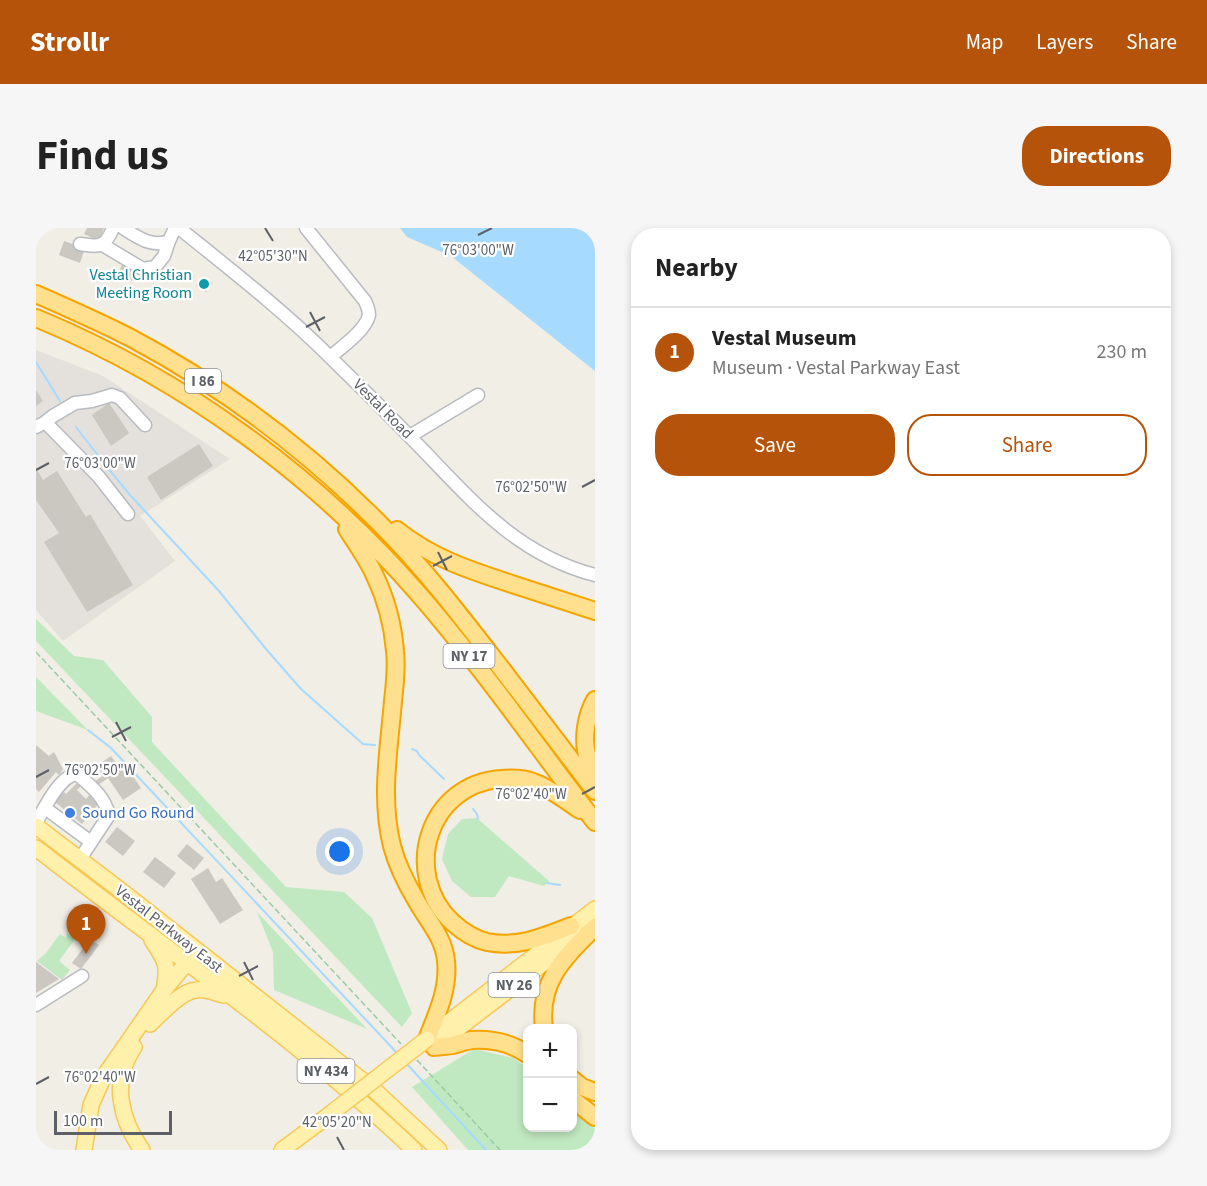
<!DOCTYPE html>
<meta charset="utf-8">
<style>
:root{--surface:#fff;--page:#f6f6f6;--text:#222;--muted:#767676;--line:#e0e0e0;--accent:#b45309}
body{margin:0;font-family:"Source Sans 3",sans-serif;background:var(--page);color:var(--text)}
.controls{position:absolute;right:18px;bottom:18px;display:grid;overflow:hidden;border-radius:12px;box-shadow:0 3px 9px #0003}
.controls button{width:54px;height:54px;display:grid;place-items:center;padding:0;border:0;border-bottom:2px solid var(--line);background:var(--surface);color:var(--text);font:30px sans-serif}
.scale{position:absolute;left:18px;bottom:15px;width:118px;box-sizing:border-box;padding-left:6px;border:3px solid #5d6167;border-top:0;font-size:16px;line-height:21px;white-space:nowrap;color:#5d6167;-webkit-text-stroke:4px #fff;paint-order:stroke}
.you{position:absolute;left:304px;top:624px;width:21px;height:21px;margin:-15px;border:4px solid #fff;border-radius:50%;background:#1a73e8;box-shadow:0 0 0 9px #1a73e833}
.badge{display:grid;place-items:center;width:39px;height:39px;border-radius:50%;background:var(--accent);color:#fff;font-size:20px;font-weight:700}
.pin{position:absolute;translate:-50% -50px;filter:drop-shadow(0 2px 3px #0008)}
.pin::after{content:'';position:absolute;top:32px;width:21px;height:18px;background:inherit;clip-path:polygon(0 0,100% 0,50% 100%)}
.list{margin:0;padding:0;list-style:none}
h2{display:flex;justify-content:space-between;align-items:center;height:78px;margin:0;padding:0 24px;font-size:26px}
h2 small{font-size:20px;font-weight:400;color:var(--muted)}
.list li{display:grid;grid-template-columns:39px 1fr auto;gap:18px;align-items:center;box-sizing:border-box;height:90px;padding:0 24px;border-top:2px solid var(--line)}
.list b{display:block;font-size:22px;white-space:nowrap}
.list p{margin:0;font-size:20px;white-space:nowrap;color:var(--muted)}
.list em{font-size:20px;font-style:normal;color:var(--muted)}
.actions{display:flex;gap:12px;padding:18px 24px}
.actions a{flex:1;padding:14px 0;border:2px solid var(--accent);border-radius:24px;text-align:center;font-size:21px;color:var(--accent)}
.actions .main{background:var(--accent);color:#fff}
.map{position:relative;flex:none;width:559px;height:922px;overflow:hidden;border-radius:24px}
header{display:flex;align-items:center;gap:36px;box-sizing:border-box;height:84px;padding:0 30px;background:var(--accent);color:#fff}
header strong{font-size:28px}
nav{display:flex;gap:33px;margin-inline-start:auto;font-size:21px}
.intro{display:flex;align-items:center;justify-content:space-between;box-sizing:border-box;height:144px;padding:0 36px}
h1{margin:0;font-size:42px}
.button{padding:15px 27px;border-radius:24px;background:var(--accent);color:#fff;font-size:21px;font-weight:700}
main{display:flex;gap:36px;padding:0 36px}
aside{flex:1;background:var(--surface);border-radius:24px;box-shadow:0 3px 9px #0003}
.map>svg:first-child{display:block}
</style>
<header>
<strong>Strollr</strong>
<nav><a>Map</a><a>Layers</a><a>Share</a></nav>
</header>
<div class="intro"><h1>Find us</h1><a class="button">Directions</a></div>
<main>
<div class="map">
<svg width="559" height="922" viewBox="0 0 559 922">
<rect width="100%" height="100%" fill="#f0eee5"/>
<path fill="#e4e1dd" d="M0,122L67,148L194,231L104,288L139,333L27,413L0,382Z"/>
<path fill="#c1e9c1" d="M0,391L38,428L67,432L116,489V514L250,659L308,664L336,690L376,785L366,799L0,413Z
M0,449L52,502L0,483Z
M441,590L442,591L513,653L508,658L473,648L459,669H435L416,653L406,631L412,606L426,591Z
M221,684L331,801L238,762L237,724Z
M31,705L39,711L23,733L34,742L26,752L1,733L10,725L24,706L30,710Z
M438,821L477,830L491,840V900H536L537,884L559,900V922H432L376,859Z"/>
<path fill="#a7daff" d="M364,0H559V143L415,28L371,9Z"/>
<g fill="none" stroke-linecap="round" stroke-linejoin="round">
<path stroke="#a7daff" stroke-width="2" d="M0,134L24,173
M40,199L71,239L94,267L183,363L230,421L265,461L327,516L339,517
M52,502L75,520L361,825
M376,521L381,523L383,527L408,551
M437,581L441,586L442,591
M511,655L524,657
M369,834L450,922"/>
</g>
<path fill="#cbc8c2" d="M51,0H68L63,13L48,6Z
M28,13L49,20L44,35L23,27Z
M87,34L102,41L96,53L82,46Z
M166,49L176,55L170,64L160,58Z
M0,162L7,173L0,178Z
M73,175L93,205L75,218L56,187Z
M163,216L177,238L125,272L111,249Z
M0,240L7,252L21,243L50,289L54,286L97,357L51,384L8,314L23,305L0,272Z
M0,517L13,528L18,524L27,541L23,547L20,544L3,564L0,561Z
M75,528L85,542L90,538L105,560L87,572L72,550L62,557L59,553L67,548L61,538Z
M42,554L46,557L41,562L50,571L55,565L59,568L58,571L63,575L46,596L19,574L28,564L30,566Z
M81,599L99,613L87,628L69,614Z
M151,616L168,630L158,642L141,628Z
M119,629L140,645L128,660L107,644Z
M172,640L180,654L186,650L207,682L184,696L155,651Z
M54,711L63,717L45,741L36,735Z
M0,734L23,751L0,765Z"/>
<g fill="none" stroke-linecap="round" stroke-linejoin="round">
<g stroke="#b8bbc0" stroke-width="15">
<path id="minor" d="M87,0C101,9 116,20 133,13L139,0
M143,0C195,42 248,83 295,130C326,160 356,190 385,220C438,275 482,327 559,347
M270,0L329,73C331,78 333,81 333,87C330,102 306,119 294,129
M44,16C63,19 69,20 77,0
M65,16L107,41L119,39L128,28L133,13
M8,195L17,188L39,175L56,173L76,167L84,170L109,197
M0,199L8,195L11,196L63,249L92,286
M374,208L442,167
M9,580L55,614
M0,595C8,581 24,547 41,546C56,559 68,568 73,587L44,631
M0,777L46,748"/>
</g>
<g stroke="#f8c856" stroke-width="18">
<path id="major" d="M0,598L88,665L336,860L403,922
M0,620C127,719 261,810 378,922
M116,712C130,733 133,737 128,762
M114,796C126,785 144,764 160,762C169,760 179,765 188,767
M391,811L559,681
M98,819C75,853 84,891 106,922
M398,819L543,708
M48,922L55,877L67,850L128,762L157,727
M246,922L289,890"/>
</g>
<g stroke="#f6a500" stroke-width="20">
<path id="highway" d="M0,66C32,80 64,94 95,110C187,159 272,223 345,297C389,341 427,391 465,440C496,481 528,522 559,563
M0,90C148,151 282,249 387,371C448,442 502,520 559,594
M311,301C321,317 332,332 339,348C350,371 357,398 359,423C361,439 359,456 357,473C353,522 344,570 356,618C361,637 370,655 380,672C391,692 408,709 410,733C413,761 401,786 391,811
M361,302C397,331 436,343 479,357C506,366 532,374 559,383
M559,472C550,488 546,512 552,530C553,537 557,543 559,549
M535,698C507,709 482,720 451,714C438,711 426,703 416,694C365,645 392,556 465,551C476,550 487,550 497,554C514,560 529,572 544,582
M508,800C502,753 528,730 559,699
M398,819C404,818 411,818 417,817C423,815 429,813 436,812C455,811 475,815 491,826
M536,851L546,859L559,864
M536,871L559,889"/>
</g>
<path stroke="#99caa7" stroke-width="1.5" stroke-dasharray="6 3" stroke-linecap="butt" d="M0,424L365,816
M381,832L464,922"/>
<use href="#minor" stroke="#fff" stroke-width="12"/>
<use href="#major" stroke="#fff0ac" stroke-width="15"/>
<use href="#highway" stroke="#ffe08e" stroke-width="16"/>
<g stroke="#f8c856" stroke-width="18" stroke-linecap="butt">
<path id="major-bridge" d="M289,890L391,811"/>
</g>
<use href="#major-bridge" stroke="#fff0ac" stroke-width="15"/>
</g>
<path fill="none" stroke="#5d6167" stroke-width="2" d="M229,0L237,13M442,7L456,0M274,84L284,103M270,99L289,89M0,242L13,235M546,259L559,252M402,324L411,342M397,338L416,328M80,494L90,513M76,509L95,499M0,549L13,542M546,566L559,559M208,734L217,752M203,748L222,738M0,856L13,849M301,909L308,922"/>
<circle fill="#0f9aa8" stroke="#fff" stroke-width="2" cx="168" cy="56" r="6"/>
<circle fill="#3f7fe0" stroke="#fff" stroke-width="2" cx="34" cy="585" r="6"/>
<g text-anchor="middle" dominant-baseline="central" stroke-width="4.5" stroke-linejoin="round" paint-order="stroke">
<g fill="#fff" stroke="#8e9095" stroke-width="1.5">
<rect x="149" y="141" width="36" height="24" rx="4.5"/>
<rect x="407.5" y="416" width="51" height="24" rx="4.5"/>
<rect x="452.5" y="745" width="51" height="24" rx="4.5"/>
<rect x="261.5" y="831" width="57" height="24" rx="4.5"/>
</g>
<g font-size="15" font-weight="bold" fill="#5d6167">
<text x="167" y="153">I 86</text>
<text x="433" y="428">NY 17</text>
<text x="478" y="757">NY 26</text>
<text x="290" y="843">NY 434</text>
</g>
<g font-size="16" fill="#0d838f" stroke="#fff" text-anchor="end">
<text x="156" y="47">Vestal Christian<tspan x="156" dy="18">Meeting Room</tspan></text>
</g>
<g font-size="16" fill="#5d6167" stroke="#fff">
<text transform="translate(347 181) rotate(45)">Vestal Road</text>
<text transform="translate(133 701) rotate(38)">Vestal Parkway East</text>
</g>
<g font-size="16" fill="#366cbe" stroke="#fff" text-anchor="start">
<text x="46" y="585">Sound Go Round</text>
</g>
</g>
<g font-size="15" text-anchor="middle" fill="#5d6167" stroke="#fff" stroke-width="4.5" stroke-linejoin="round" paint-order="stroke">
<text x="442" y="27">76°03'00"W</text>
<text x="237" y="33">42°05'30"N</text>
<text x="64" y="240">76°03'00"W</text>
<text x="495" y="264">76°02'50"W</text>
<text x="64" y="547">76°02'50"W</text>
<text x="495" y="571">76°02'40"W</text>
<text x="64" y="854">76°02'40"W</text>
<text x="301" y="899">42°05'20"N</text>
</g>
</svg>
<div class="controls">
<button>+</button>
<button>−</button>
</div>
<div class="scale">100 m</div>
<div class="you"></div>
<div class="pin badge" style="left:50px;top:726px">1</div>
</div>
<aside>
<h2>Nearby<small></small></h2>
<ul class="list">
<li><span class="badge">1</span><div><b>Vestal Museum</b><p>Museum · Vestal Parkway East</p></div><em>230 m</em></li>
</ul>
<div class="actions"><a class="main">Save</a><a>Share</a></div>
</aside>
</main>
